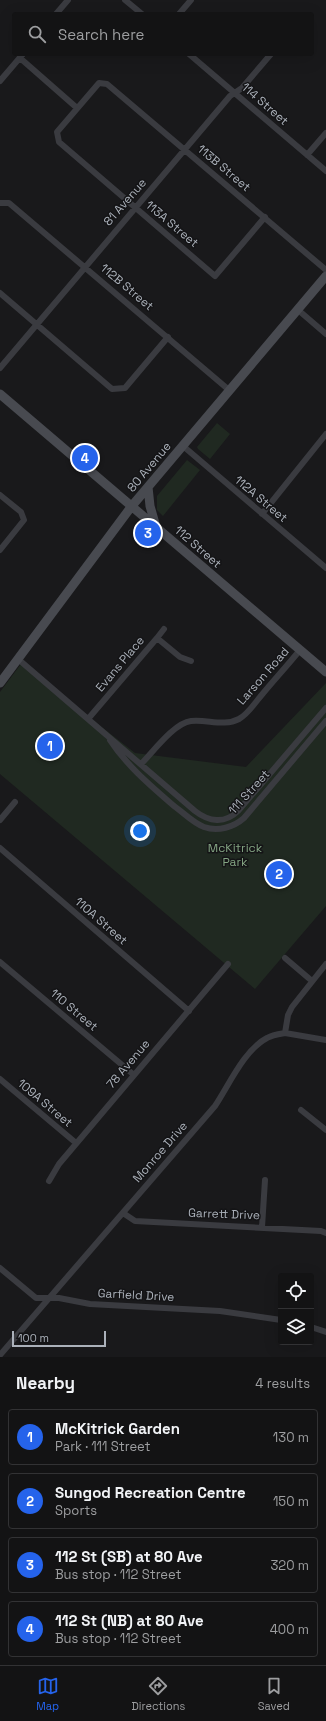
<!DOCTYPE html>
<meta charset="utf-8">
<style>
:root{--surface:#131314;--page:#1c1c1d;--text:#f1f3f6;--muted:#9d9ea0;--line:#323234;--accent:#2563eb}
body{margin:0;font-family:"Space Grotesk",sans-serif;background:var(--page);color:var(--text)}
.controls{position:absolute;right:12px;bottom:12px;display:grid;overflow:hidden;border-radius:4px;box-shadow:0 4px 16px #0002}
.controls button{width:36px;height:36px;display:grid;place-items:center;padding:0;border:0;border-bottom:1px solid var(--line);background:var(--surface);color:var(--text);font:20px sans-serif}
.scale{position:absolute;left:12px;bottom:10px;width:94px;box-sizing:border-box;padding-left:4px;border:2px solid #abb1ba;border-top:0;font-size:11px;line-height:14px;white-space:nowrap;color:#abb1ba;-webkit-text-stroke:3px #141416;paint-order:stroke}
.you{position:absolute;left:140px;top:831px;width:14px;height:14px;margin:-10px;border:3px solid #fff;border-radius:50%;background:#1a73e8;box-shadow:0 0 0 6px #1a73e833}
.badge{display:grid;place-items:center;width:26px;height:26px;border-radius:50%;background:var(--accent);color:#fff;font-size:13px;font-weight:700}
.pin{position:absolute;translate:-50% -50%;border:2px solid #fff;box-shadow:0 1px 4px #0006}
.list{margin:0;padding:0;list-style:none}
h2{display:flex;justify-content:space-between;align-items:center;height:52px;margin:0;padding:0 16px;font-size:17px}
h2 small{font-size:13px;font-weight:400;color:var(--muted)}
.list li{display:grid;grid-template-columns:26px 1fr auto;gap:12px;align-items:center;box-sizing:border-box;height:56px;margin:0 8px 8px;padding:0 8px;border:1px solid var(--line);border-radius:4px}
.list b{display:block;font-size:15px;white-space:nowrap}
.list p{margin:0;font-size:13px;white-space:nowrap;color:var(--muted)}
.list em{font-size:13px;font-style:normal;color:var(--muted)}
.icon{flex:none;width:22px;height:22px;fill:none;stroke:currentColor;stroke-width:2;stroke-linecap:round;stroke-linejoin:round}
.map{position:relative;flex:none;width:326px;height:1357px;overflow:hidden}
.search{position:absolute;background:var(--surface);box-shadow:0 4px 16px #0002;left:12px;right:12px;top:12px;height:44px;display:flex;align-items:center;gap:10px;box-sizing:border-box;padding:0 14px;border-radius:4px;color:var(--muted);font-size:15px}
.sheet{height:308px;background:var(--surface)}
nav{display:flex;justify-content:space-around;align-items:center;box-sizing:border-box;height:56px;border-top:1px solid var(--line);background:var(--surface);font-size:11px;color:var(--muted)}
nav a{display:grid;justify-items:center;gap:2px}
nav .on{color:var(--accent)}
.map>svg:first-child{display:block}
</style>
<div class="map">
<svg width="326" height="1357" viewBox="0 0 326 1357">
<rect width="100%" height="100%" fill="#19191b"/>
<path fill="#202921" d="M217,423L230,434L210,459L198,449L197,447Z
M187,460L200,470L163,516L157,510V496Z
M21,664L135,753L246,767L326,683V906L255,989L0,774V692Z"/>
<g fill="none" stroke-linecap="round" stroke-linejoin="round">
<path stroke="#3a3b40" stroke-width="6" d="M125,0L142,14
M56,14L68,0
M179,14L191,0
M189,54L326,171
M20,58L77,108
M0,81L23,54
M307,155L326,133
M0,203H9L229,390
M265,217L215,276L59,142L57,132L99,83L107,84L326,270
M0,293L112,389L125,388L168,337
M297,309L326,334
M0,368L230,96L242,88L271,54
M183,446L326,568
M0,495L21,512L24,520L0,550
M262,514L326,434
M157,638L164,629
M18,659L195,811C209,822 225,824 238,811L326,708
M88,719L157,638L180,657L191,661
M110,740C127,766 151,786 174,806C184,813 193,823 204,827C218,832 234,827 244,818L326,721
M141,764C153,752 174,723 191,721C207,719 224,727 239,719C248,714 254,704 260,697C273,681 287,666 300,650
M0,820L15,802
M0,848L189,1011
M285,958L312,981
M0,962L134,1075
M285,1033L326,1040
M0,1079L76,1143
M301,1110L326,1130
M49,1181L59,1164L228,964
M123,1213L135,1221L321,1231L326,1233
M262,1227L265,1180
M0,1268L36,1298H59L90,1304L220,1311L281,1320
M311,1327L326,1332
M0,1355L215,1106C229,1085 244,1050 267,1038C272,1035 279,1034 285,1033L288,1015L292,1007L326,964"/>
<path stroke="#484a50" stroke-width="9" d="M0,394L326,672
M148,487L150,506L156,527
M0,683L131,507L326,276"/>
</g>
<g text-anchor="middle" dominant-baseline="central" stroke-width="3" stroke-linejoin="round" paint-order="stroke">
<g font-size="12" fill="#abb1ba" stroke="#141416">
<text transform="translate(265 104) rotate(41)">114 Street</text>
<text transform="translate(224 168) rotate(40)">113B Street</text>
<text transform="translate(125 202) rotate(-49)">81 Avenue</text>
<text transform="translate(172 224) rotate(40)">113A Street</text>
<text transform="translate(127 287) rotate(40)">112B Street</text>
<text transform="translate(149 467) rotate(-50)">80 Avenue</text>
<text transform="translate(261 499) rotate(40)">112A Street</text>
<text transform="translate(198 547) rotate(41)">112 Street</text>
<text transform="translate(120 664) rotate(-50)">Evans Place</text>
<text transform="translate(263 676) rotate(-49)">Larson Road</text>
<text transform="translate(249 792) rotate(-48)">111 Street</text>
<text transform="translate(101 921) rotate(41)">110A Street</text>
<text transform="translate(74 1010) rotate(40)">110 Street</text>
<text transform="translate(128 1064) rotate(-50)">78 Avenue</text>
<text transform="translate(45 1103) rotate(40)">109A Street</text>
<text transform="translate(160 1152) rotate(-49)">Monroe Drive</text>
<text transform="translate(224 1214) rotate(2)">Garrett Drive</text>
<text transform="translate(136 1295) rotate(3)">Garfield Drive</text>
</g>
<g font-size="12" fill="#84a583" stroke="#141416">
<text x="235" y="848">McKitrick<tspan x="235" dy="14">Park</tspan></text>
</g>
</g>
</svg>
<div class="controls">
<button><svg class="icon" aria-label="locate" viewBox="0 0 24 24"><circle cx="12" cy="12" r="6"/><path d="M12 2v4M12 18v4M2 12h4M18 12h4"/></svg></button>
<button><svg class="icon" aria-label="layers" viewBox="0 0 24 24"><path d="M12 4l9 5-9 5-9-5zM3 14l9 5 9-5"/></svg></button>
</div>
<div class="scale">100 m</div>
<div class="you"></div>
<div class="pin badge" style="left:50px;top:746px">1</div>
<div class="pin badge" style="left:279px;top:874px">2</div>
<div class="pin badge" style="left:148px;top:533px">3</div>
<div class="pin badge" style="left:85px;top:458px">4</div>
<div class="search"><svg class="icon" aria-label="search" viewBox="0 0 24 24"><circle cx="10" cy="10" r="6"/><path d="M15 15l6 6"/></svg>Search here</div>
</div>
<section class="sheet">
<h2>Nearby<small>4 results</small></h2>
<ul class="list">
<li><span class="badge">1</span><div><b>McKitrick Garden</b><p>Park · 111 Street</p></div><em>130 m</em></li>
<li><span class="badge">2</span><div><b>Sungod Recreation Centre</b><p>Sports</p></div><em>150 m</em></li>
<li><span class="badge">3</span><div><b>112 St (SB) at 80 Ave</b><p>Bus stop · 112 Street</p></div><em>320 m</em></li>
<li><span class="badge">4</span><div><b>112 St (NB) at 80 Ave</b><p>Bus stop · 112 Street</p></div><em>400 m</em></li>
</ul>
</section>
<nav>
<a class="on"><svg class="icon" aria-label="map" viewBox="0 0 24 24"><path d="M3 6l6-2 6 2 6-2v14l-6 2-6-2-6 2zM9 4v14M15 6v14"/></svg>Map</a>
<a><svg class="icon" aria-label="directions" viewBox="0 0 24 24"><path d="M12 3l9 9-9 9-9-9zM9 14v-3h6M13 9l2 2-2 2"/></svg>Directions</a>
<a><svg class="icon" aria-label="saved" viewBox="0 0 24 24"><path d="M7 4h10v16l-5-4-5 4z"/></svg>Saved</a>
</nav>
